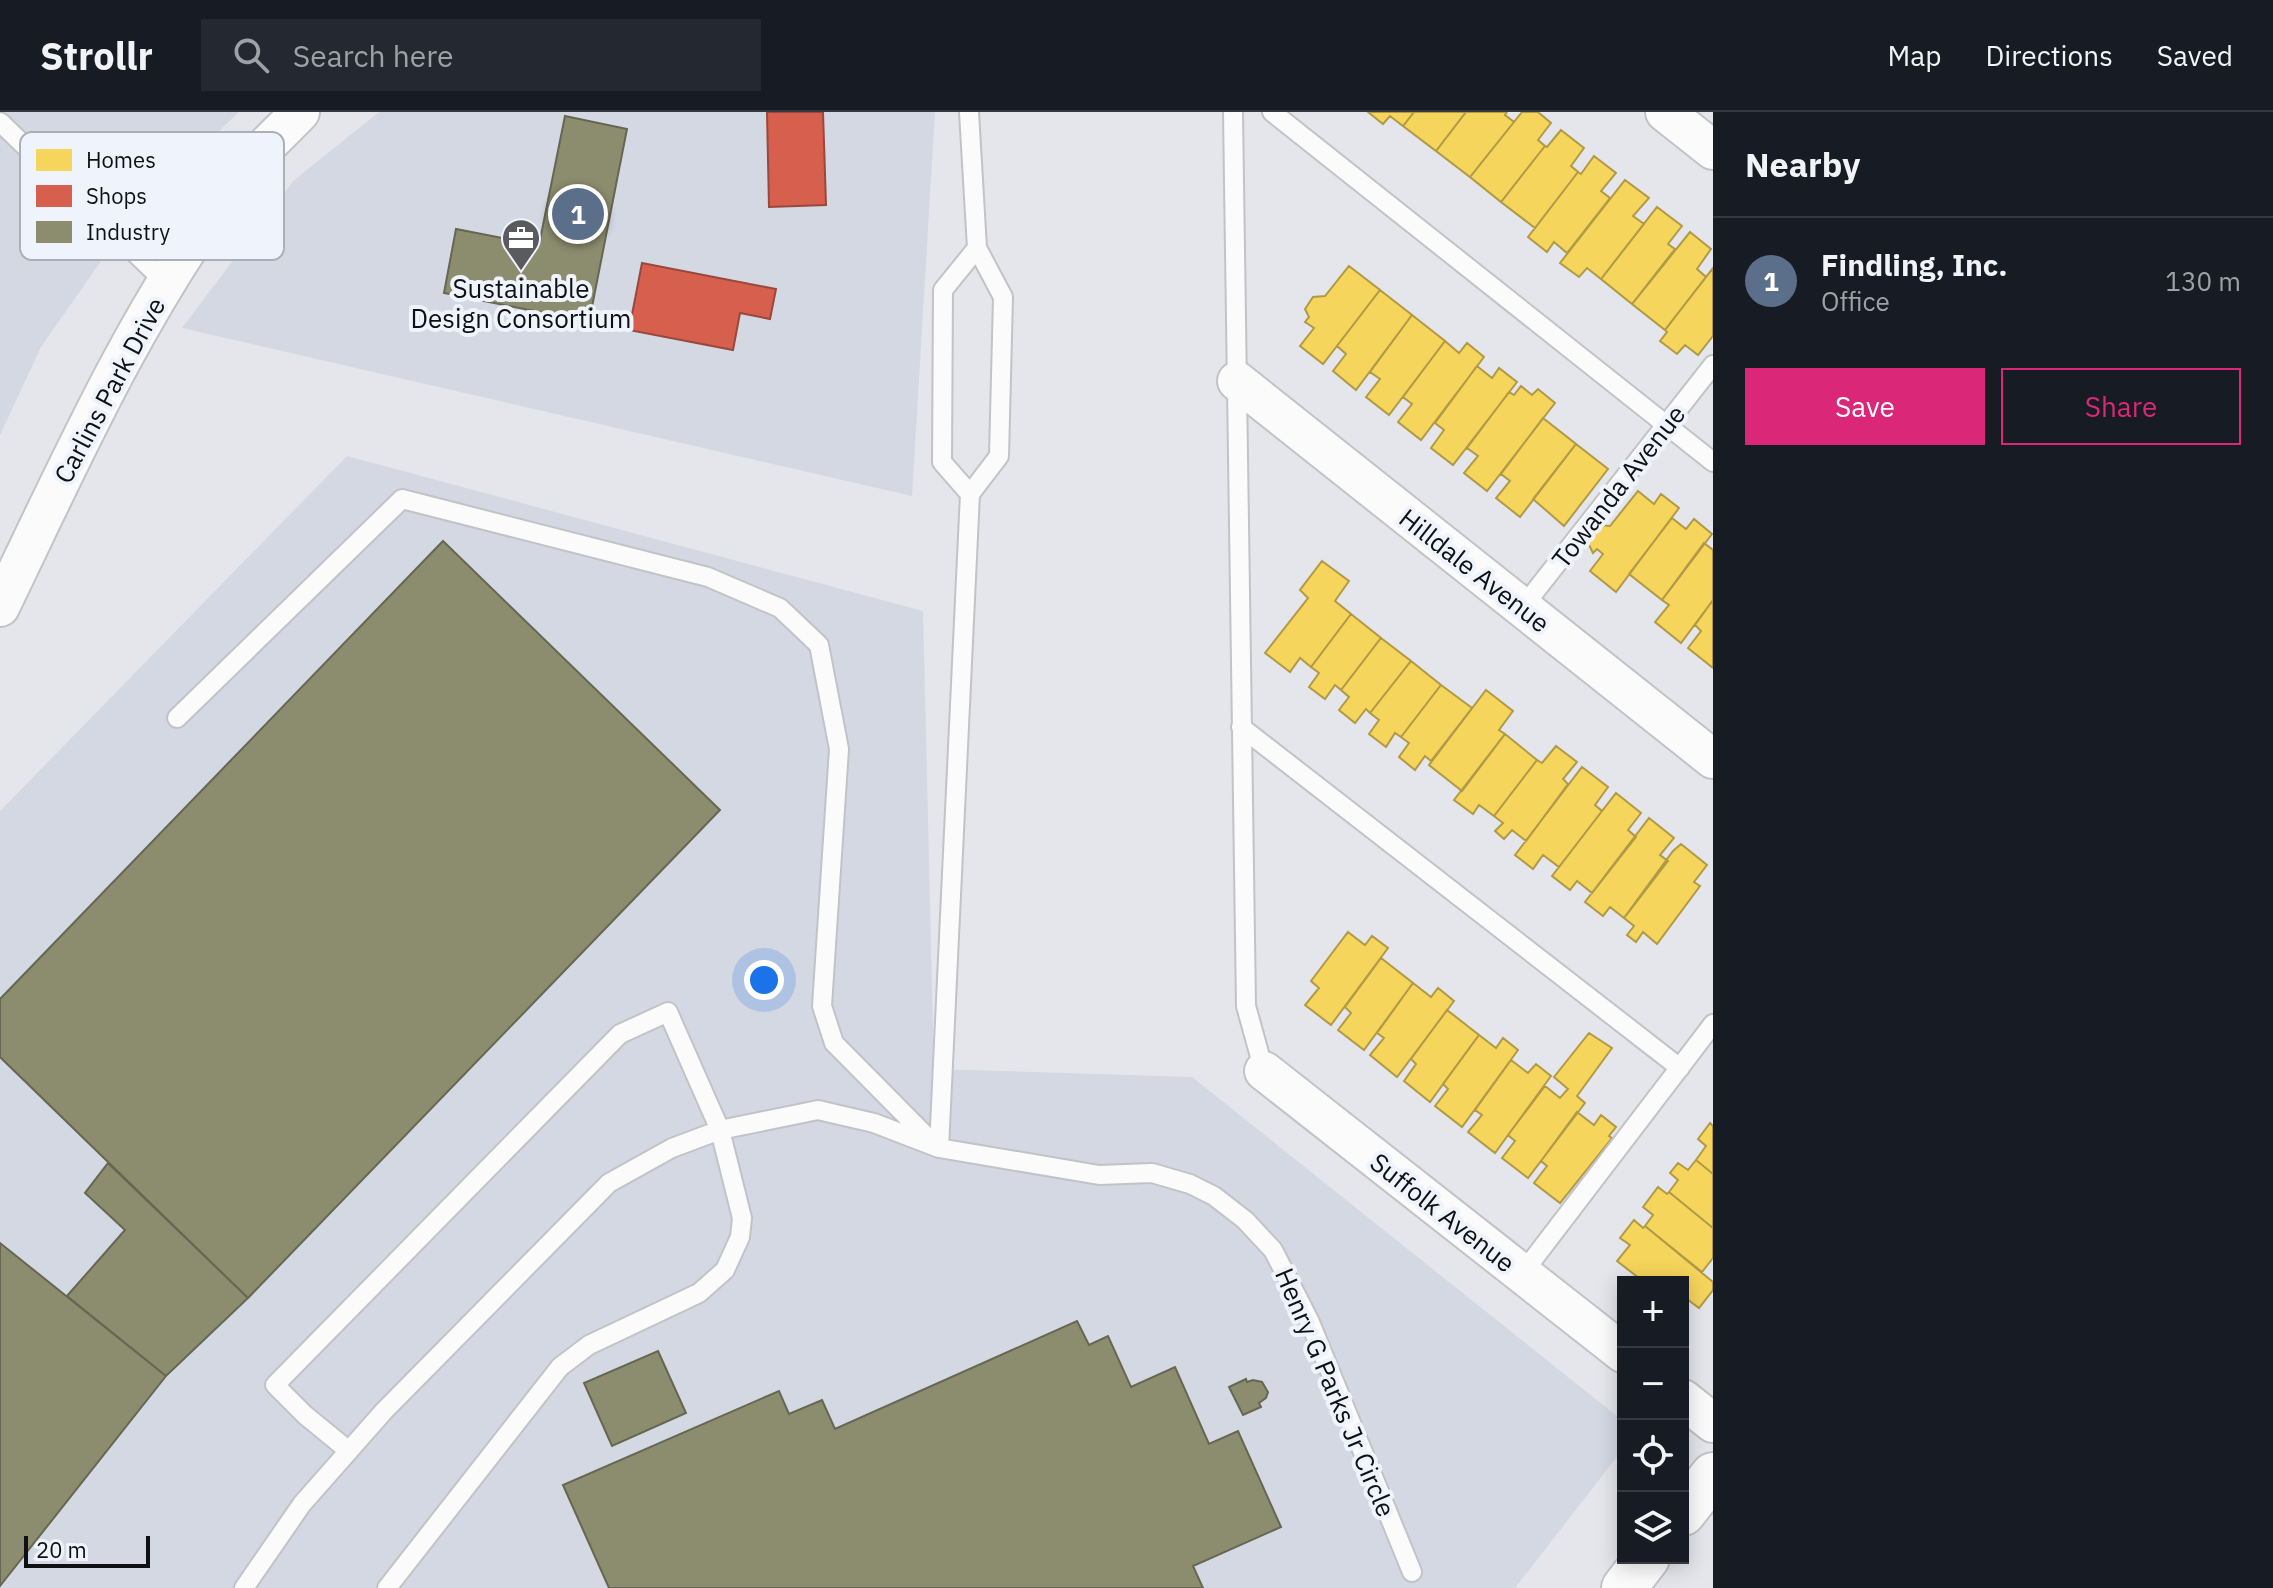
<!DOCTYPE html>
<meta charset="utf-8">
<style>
:root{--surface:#171b24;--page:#242831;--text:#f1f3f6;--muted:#9ea1a6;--line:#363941;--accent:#db2777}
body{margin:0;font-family:"IBM Plex Sans",sans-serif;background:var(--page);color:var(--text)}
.controls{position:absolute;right:24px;bottom:24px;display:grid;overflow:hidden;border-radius:0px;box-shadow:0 4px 20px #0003}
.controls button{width:72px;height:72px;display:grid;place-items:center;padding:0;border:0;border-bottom:2px solid var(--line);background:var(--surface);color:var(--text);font:40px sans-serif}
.scale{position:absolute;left:24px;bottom:20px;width:126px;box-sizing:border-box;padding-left:8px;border:4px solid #0f1013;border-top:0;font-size:22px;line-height:28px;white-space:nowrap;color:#0f1013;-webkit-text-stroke:6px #eef3fc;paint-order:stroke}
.you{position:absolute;left:764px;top:868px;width:28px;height:28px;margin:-20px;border:6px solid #fff;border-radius:50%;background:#1a73e8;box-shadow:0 0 0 12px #1a73e833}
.badge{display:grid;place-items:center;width:52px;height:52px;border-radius:50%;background:var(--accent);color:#fff;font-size:26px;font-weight:700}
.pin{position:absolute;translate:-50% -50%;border:4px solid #fff;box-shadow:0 2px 8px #0006}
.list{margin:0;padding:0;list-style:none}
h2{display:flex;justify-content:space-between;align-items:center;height:104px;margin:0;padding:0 32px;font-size:34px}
h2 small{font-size:26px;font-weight:400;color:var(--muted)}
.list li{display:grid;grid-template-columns:52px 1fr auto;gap:24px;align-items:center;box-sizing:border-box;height:128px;padding:0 32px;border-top:2px solid var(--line)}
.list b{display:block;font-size:30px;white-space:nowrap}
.list p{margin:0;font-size:26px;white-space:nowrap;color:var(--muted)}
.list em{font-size:26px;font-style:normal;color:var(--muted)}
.actions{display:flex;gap:16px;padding:24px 32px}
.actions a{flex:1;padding:18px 0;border:2px solid var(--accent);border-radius:0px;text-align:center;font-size:28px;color:var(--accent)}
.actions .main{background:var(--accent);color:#fff}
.icon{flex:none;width:44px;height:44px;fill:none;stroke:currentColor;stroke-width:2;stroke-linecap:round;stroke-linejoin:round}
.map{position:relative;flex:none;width:1713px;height:1476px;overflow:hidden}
header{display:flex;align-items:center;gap:48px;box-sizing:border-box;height:112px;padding:0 40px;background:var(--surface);border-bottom:2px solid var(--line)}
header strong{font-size:38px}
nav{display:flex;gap:44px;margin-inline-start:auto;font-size:28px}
.search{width:560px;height:72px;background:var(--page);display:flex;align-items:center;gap:20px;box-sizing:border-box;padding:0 28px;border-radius:0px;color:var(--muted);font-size:30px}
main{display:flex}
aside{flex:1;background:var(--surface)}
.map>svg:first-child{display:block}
</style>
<header>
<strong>Strollr</strong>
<div class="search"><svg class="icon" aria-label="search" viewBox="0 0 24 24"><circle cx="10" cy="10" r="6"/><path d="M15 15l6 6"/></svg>Search here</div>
<nav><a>Map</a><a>Directions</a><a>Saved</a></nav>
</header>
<main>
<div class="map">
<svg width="1713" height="1476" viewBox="0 0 1713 1476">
<rect width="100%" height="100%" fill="#e4e6ec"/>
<path fill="#d4d8e3" d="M0,0H239L138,96L41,235L0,323Z
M379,0H935L912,384L182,216L293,69Z
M347,344L923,499L934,957L1192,965L1623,1309V1337L1515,1476H0V699Z"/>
<path fill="#f6d55c" stroke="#b19a46" stroke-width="2" d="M1368,0H1414L1403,14L1390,4L1383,12Z
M1414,0H1466L1436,39L1403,14Z
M1466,0H1507L1505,3L1514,10L1470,65L1436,39Z
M1522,0H1538L1551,11L1538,28L1545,34L1501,90L1470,65Z
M1561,18L1584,36L1571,54L1578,60L1535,116L1501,90L1545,34L1547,35Z
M1594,44L1616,61L1601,79L1610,86L1567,141L1554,130L1547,140L1528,125L1578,60L1581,62Z
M1625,68L1649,86L1633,104L1644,112L1601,167L1587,156L1579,165L1560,151Z
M1657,95L1682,114L1668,132L1675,137L1632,192L1601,167Z
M1690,120L1711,137L1697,157L1706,165L1665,218L1632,192Z
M1349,154L1380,178L1323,252L1300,234L1314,216L1305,210L1309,205L1305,197L1313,185L1325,184Z
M1713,156V224L1698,243L1685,233L1677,242L1660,229L1667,220L1665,218Z
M1380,178L1412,203L1356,278L1333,259L1346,242L1337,234Z
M1412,203L1445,229L1389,303L1366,285L1380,267L1370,260Z
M1445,229L1459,241L1467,231L1484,245L1421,328L1398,310L1412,292L1403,285Z
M1477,254L1492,266L1499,256L1517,270L1453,353L1431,336L1444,318L1435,311Z
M1521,274L1532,283L1538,277L1555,291L1487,379L1464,361L1478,344L1467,336L1509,280L1514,283Z
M1543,306L1576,332L1520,405L1496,386L1510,369L1501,362Z
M1576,332L1608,357L1564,414L1533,387Z
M1638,379L1654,392L1661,382L1679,396L1616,480L1590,459L1603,442L1597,437L1593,441L1586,427L1597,413L1610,414Z
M1672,406L1686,417L1694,407L1712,422L1662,488L1629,462Z
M1704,431L1713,438V488L1681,531L1655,510L1669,493L1662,488Z
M1322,449L1349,469L1335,489L1351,502L1311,555L1300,546L1290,560L1265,541L1308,486L1300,478Z
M1713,488V556L1688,536L1701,519L1695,513Z
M1351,502L1381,526L1341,578L1335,573L1325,587L1309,575L1319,561L1311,555Z
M1381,526L1411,549L1370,601L1366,597L1355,611L1339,598L1349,585L1341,578Z
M1411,549L1441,573L1401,625L1395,621L1386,635L1369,622L1379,608L1370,601Z
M1441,573L1472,596L1431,649L1425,644L1415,658L1399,645L1409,631L1401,625Z
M1486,578L1513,599L1499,618L1505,622L1462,679L1429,653Z
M1505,622L1537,648L1494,704L1479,693L1473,702L1454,688Z
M1556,634L1577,650L1563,667L1568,672L1526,729L1512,718L1504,727L1495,719L1503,711L1494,704L1537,648L1542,651Z
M1582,655L1608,675L1595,693L1602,699L1559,755L1543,743L1533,757L1515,743Z
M1616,681L1641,701L1628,718L1636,725L1592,781L1577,769L1570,778L1552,764Z
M1649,706L1674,726L1660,743L1668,749L1624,806L1610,795L1603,804L1585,790Z
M1681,732L1707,753L1694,770L1700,774L1657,832L1643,820L1636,830L1627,823L1634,814L1624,806L1673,739Z
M1348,820L1365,833L1372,824L1388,836L1331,913L1305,893L1319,876L1311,869Z
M1381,846L1413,871L1364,938L1338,918L1351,901L1345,895Z
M1413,871L1431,885L1438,876L1454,889L1397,965L1370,943L1384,926L1377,921Z
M1447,898L1479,923L1430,990L1404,969L1416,952L1411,947Z
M1589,921L1612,936L1577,984L1585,991L1528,1066L1502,1046L1515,1029L1508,1023L1545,974L1560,986L1568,977L1554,965Z
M1479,923L1496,936L1503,926L1518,938L1462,1015L1435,994L1448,977L1443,972Z
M1511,948L1528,961L1536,952L1551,964L1495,1041L1468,1020L1482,1003L1475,998Z
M1577,1000L1594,1013L1601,1003L1616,1015L1609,1024L1612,1026L1560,1091L1534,1071L1547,1054L1541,1049Z
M1710,1011L1713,1014V1062L1696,1048L1706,1034L1698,1027Z
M1696,1048L1713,1062V1116L1669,1080L1678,1068L1670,1061L1678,1051L1688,1058Z
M1658,1075L1667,1082L1669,1080L1713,1116V1146L1702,1160L1645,1114L1653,1103L1643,1095Z
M1634,1108L1643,1116L1645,1114L1713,1170V1178L1699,1196L1683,1184V1170H1644L1617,1149L1630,1133L1620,1126Z"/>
<path fill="#d6604d" stroke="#9a483c" stroke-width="2" d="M767,0H823L826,93L769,95Z
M642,151L776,177L770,207L740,201L733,238L629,218Z"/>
<path fill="#8c8c6e" stroke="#666753" stroke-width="2" d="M565,4L627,17L589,210L444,181L456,117L539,133Z
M443,429L720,698L248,1186L0,945V887Z
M108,1051L248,1186L166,1264L67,1184L125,1118L85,1081Z
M0,1131L166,1264L0,1474Z
M1077,1209L1089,1233L1108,1224L1131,1275L1175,1255L1209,1332L1238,1319L1281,1415L1193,1454L1203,1476H609L563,1373L779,1279L789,1302L822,1288L835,1317Z
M658,1239L686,1301L612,1334L584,1271Z
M1246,1267L1247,1270L1253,1268L1262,1270L1268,1280L1266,1286L1259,1291L1261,1295L1243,1303L1229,1275Z"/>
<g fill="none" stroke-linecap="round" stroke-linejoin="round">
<g stroke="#c1c3c7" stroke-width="22">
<path id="lane" d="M969,0L977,136
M1233,0L1246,894L1264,959
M1272,0L1713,350
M0,10L166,171
M1522,496L1713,253
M177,606L402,387L708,465L780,496L819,533L839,637L822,894L834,931L934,1032
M1241,615L1680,956
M939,1036L970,382L999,344L1003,185L977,136L943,178L942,350L970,382
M1522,1162L1713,912
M349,1339L305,1303L275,1273L620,922L668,900L720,1018L742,1106L740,1125L725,1158L699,1181L589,1233L560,1255L387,1476
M244,1476L302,1392L384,1299L609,1071L672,1036L720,1018L818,998L874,1011L939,1036L1099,1063L1152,1061L1190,1072L1214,1084L1245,1108L1273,1138L1309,1208L1412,1460"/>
</g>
<g stroke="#c1c3c7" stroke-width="42">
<path id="street" d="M1665,0L1713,38
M1237,269L1713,647
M0,495C70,350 136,201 233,71C252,46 278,23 300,0
M1264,959L1623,1241
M1683,1287L1713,1311"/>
</g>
<g stroke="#c1c3c7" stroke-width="48">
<path id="primary" d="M1683,1401L1713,1363
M1624,1476L1647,1446"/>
</g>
<use href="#lane" stroke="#fbfbfc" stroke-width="18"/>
<use href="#street" stroke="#fbfbfc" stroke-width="38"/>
<use href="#primary" stroke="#fbfbfc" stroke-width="44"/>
</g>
<defs>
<g id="office-pin" transform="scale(2)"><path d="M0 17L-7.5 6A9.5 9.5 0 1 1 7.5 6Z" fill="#5a5b5f" stroke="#eef3fc"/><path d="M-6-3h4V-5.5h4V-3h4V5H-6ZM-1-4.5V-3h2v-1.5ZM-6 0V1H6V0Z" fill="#fff"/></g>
</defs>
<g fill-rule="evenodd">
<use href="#office-pin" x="521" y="126"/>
</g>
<g text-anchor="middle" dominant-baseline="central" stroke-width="8" stroke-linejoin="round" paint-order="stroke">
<g font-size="26" fill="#0f1013" stroke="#eef3fc">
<text x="521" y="176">Sustainable<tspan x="521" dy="30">Design Consortium</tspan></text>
</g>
<g font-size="26" fill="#0f1013" stroke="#eef3fc">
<text transform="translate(109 278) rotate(-62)">Carlins Park Drive</text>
<text transform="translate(1618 374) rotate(-52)">Towanda Avenue</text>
<text transform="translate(1475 458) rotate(38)">Hilldale Avenue</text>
<text transform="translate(1443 1100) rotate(38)">Suffolk Avenue</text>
<text transform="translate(1336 1280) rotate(67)">Henry G Parks Jr Circle</text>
</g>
</g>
<rect x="20" y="20" width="264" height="128" rx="12" fill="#eef3fc" stroke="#abafb6" stroke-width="2"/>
<rect x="36" y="37" width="36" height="22" fill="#f6d55c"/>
<rect x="36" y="73" width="36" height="22" fill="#d6604d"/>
<rect x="36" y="109" width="36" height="22" fill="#8c8c6e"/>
<g font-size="22" fill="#0f1013">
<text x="86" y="56">Homes</text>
<text x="86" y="92">Shops</text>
<text x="86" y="128">Industry</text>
</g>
</svg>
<div class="controls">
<button>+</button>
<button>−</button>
<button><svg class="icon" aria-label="locate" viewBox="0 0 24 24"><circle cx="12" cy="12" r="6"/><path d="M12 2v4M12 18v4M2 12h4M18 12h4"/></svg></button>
<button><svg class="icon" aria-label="layers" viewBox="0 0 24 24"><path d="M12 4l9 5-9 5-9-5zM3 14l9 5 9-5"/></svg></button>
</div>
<div class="scale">20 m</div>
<div class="you"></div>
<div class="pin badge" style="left:578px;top:102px;background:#5c6f8a">1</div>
</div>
<aside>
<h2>Nearby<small></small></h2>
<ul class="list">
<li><span class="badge" style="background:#5c6f8a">1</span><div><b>Findling, Inc.</b><p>Office</p></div><em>130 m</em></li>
</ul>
<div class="actions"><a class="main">Save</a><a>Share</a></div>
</aside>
</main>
